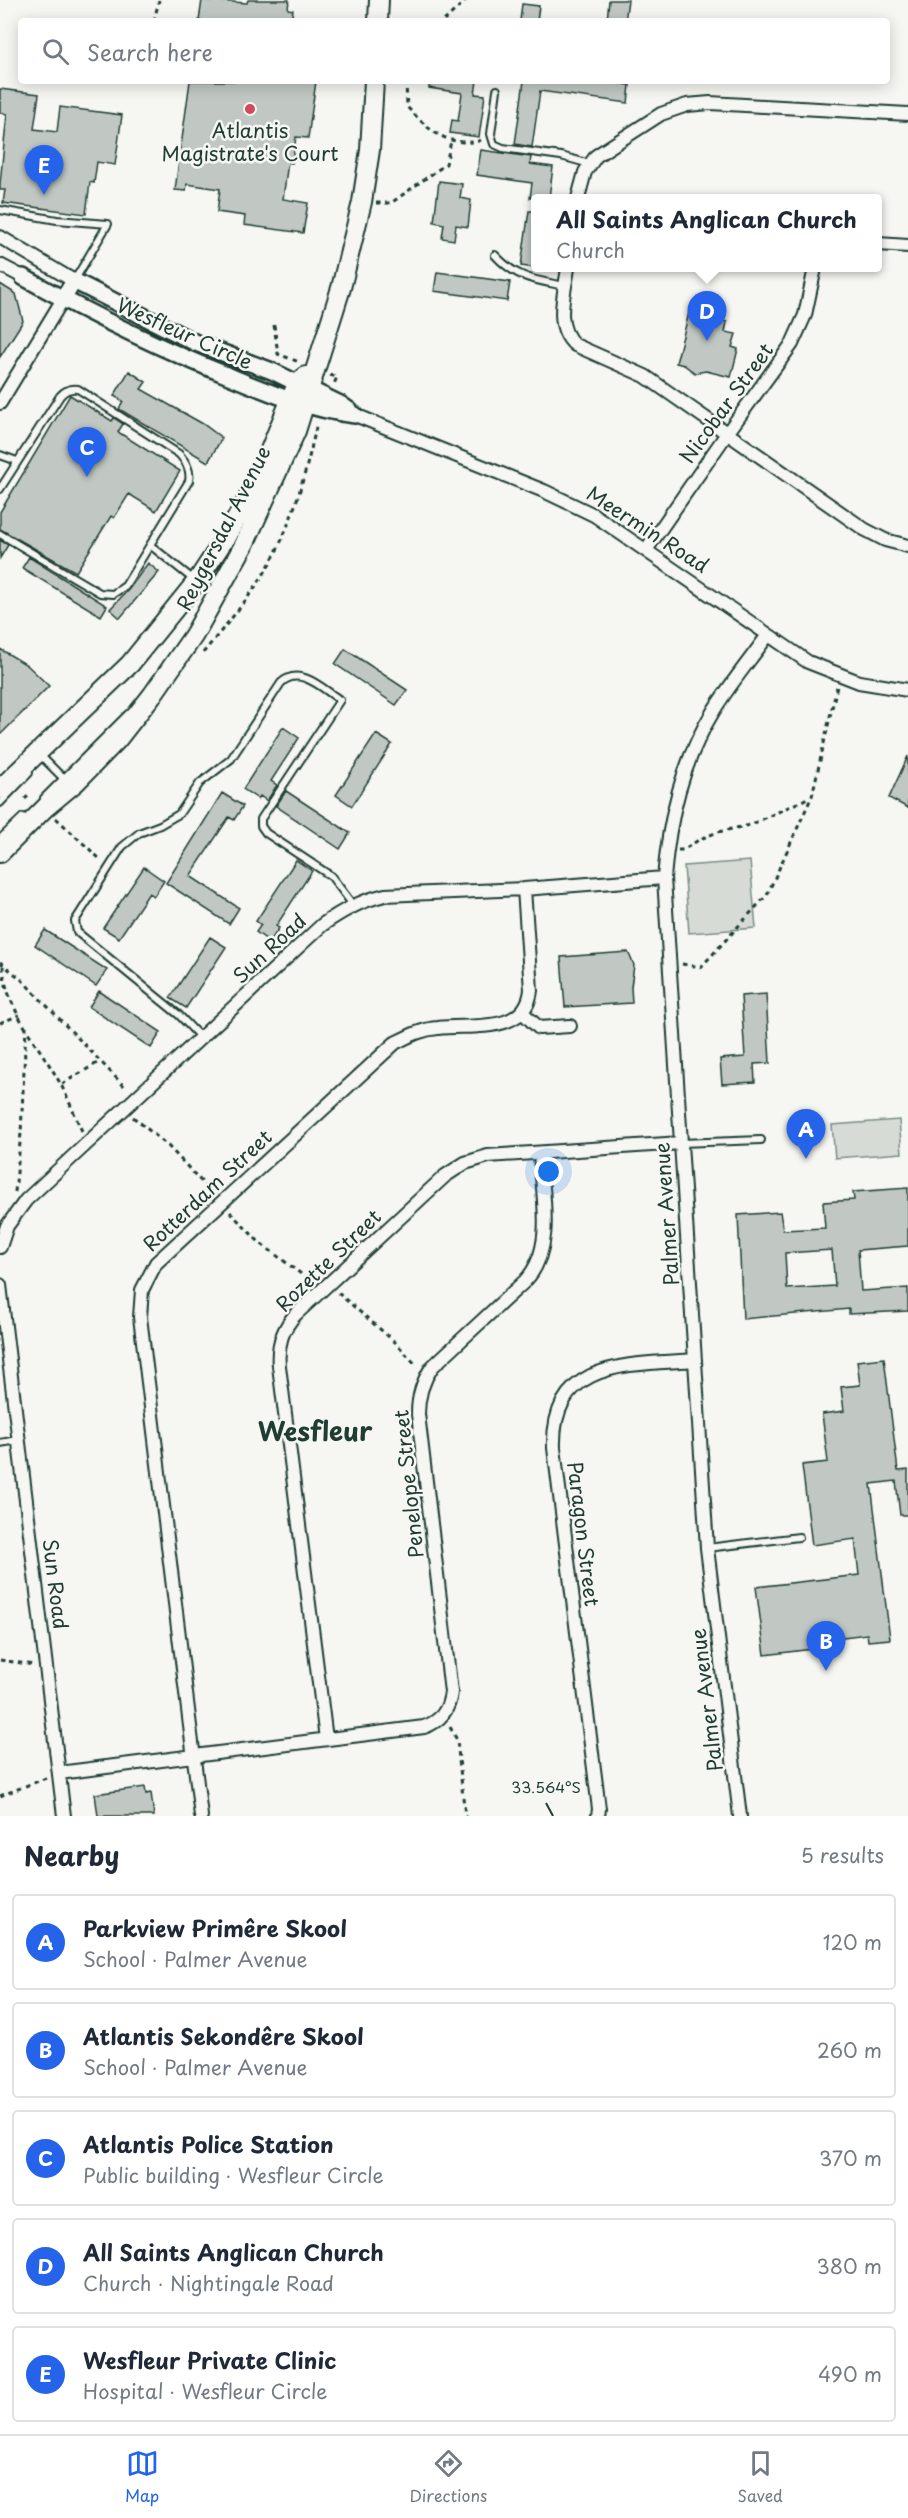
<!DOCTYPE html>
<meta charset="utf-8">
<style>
:root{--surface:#fff;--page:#f2f2f3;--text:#1f2937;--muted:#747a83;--line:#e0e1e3;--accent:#2563eb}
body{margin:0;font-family:"Playpen Sans",sans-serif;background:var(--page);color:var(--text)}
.you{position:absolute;left:549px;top:1172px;width:21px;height:21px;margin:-15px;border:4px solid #fff;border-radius:50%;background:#1a73e8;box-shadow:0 0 0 9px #1a73e833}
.badge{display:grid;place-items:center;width:39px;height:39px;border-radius:50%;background:var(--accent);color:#fff;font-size:20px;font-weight:700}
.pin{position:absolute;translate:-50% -50px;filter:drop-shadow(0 2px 3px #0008)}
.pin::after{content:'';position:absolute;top:32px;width:21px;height:18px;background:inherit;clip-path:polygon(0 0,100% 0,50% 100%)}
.popup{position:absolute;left:531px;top:194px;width:351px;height:78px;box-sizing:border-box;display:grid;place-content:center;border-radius:6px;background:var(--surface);filter:drop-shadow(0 2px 4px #0005);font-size:20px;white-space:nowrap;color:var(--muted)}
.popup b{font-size:22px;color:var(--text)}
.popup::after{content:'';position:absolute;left:50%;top:100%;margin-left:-12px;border:12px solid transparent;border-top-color:var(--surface)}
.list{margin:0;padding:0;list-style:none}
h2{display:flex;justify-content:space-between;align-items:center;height:78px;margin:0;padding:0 24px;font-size:26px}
h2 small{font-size:20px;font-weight:400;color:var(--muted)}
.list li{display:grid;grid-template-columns:39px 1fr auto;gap:18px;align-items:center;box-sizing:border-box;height:96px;margin:0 12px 12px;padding:0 12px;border:2px solid var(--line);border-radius:6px}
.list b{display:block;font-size:22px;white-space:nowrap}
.list p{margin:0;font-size:20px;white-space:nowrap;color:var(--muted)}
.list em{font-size:20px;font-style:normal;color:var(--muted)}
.icon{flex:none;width:33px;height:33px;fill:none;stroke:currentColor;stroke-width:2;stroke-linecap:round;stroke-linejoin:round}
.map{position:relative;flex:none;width:908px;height:1816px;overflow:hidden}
.search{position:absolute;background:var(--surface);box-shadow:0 3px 15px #0003;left:18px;right:18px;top:18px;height:66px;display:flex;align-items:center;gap:15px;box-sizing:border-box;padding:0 21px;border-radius:6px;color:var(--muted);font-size:22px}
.sheet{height:618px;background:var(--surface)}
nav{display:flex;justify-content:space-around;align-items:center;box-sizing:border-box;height:84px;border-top:2px solid var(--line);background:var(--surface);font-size:16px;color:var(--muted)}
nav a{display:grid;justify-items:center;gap:3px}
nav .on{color:var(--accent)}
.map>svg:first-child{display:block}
</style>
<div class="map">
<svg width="908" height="1816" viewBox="0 0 908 1816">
<rect width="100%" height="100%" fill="#f6f6f2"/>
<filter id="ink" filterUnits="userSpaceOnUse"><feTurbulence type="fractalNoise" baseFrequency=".0167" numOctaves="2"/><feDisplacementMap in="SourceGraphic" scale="12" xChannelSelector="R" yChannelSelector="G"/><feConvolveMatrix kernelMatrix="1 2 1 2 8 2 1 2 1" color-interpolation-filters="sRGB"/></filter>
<g filter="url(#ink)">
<path fill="#d6dbd6" stroke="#7a8c85" stroke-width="1.5" d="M750,861L756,928L689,933L684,866Z
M899,1120L902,1153L835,1158L832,1125Z"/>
<path fill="#c1c8c3" stroke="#1f3d34" stroke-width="1.5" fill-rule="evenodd" d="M202,0L247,3L248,0H289L288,9L293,10L291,21H199Z
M609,0H628L625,21H607Z
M522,4L539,6L537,21H520Z
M190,81H316L308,138L296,137L292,163L288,162L283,199L308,203L303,233L244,225L245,216L217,212L220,189L187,184L186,191L175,190Z
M429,81H477L475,94L485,95L479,137L450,133L452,120L458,121L462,93L429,88Z
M524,81H603L630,85L628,103L540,91L532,147L515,144Z
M0,89L39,94L34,129L57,132L60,107L122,115L115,165L97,162L94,183L90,182L86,214L3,203L5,190H0V184L7,114L0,113Z
M481,150L531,157L530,164L553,167L549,198H530L532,183L477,175Z
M439,181L462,184L460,198L471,200L468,227L456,225L454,240L442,238L444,224L434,222Z
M529,211H536V268L521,266Z
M437,272L510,282L507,301L434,291Z
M0,284L16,294L23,321L0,357Z
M689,313L727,322L725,332L736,334L732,347L738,349L731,377L706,371L695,373L684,365L676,363Z
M129,371L146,382L141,389L203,424L222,438L208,462L119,409L123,401L114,396Z
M70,395L112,421L114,418L123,424L118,432L180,471L156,511L129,494L114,518L111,516L76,572L0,529V512Z
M0,540L8,545L0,558Z
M29,557L107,606L101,616L22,568Z
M148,563L159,572L120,618L110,609L129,589Z
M0,649L27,665L49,686L0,735Z
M345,649L407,690L396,705L335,664Z
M283,727L299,738L271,781L277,785L267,801L260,796L258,799L243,789Z
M376,734L392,744L352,806L336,795Z
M908,756V808L889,798Z
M286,791L350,833L340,849L276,806Z
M222,793L243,806L234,820L229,817L190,876L239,908L229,924L166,883Z
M296,860L312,871L276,926L279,928L270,942L256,932L261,925L256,921Z
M144,867L164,881L154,896L149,893L119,938L103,928Z
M45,930L107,970L96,986L35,945Z
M210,937L226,947L186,1008L170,998Z
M628,952L634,965L631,987L632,1003L565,1007L561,957Z
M99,991L161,1032L151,1048L89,1007Z
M766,994L770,1063L754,1064L755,1082L722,1084L720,1059L745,1057L741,996Z
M908,1188V1246L858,1250L861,1291L908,1288V1311L849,1314V1309L743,1319L738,1215L780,1212L783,1230L825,1228L823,1202L854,1200L853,1192ZM832,1250L835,1286L787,1289L785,1253Z
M884,1358L898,1471L908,1470V1515H900L896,1481L871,1484L890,1639L868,1641L867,1634L819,1640L820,1648L765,1655L756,1587L859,1575L855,1539L812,1545L802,1465L828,1462L822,1414L844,1411L841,1387L860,1385L857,1361Z
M145,1787L146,1794L151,1793L154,1816H98L95,1794Z"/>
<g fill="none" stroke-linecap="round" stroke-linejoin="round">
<g stroke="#1f3d34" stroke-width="10">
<path id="service" d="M497,90L491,134L494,144L503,148L561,156L590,164
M0,210L57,220L108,224L74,281
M495,255C517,279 535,280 565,286
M0,455L17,461
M0,489L60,396C65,390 71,388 78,389L179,454C186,462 191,470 189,481L125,586L113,594L100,593L0,534
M150,545L194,580
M43,758L64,779
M44,798L128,714
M0,803L29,773
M0,839L23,817
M201,1038L179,1015L77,932L75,921L122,847L139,833L160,825L179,814L200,783L231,759L281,683C300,665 323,689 340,700L261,819V826L266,833L331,876L353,905
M681,1143L761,1140
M0,1443L18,1440
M707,1548L799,1537"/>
</g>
<g stroke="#1f3d34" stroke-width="16">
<path id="minor" d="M578,198L585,172L596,156L605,150L661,114L687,105L710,103L908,114
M0,237L74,281
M878,244L908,246
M0,265L23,277
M568,268C565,292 553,326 575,345L645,376L864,529L885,540L908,546
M0,403L63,299
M355,415L544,491L594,515L808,662L859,682L908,690
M646,550L728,432L792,344L805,315L815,268
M522,1012L539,1028L570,1026
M0,1247L7,1226L26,1200L322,925C342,911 360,901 385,895L524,889L664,878
M0,1285L64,1816
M326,1739L279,1366C277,1345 282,1329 296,1314L445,1176L465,1163L488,1156L681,1143
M59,1773L424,1727C441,1721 449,1710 451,1692L418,1414C418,1396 422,1382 432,1367L525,1281C556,1249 542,1194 540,1153
M201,1816L140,1317L142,1290L156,1263L395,1043C409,1036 422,1029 438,1028C471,1024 526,1035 531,990L524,889
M598,1816L599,1809L554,1448C551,1358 632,1365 695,1360
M740,1816L707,1548L664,878C669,818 682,762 714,710C730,684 750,660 768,635"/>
</g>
<g stroke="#1f3d34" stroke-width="20">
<path id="tertiary" d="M23,277C90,314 158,348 229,376C270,393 311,410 355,415
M63,299L74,281L196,343L272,371L340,404L350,411"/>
</g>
<g stroke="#1f3d34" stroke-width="22">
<path id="secondary" d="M378,21L379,0
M0,789L130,664L197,581L226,537L256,484L297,384L306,376
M0,853L46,807L76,782L117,740L153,694L194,635L244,545L296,431L341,288L362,202L370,150L374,81"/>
</g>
<path stroke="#1f3d34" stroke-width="3" stroke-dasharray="4.5 4.5" stroke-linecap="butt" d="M154,21L159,0
M444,21L466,0
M406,81L407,107C424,124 437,140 463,142C470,142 475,143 481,140
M376,203H391L446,164L451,141
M274,325L278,354L299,362
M330,375L337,377L334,384
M203,653C228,622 256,591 274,556C295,515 307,468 317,423
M25,799L31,793
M58,818L57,819L101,860
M678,850H683L700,839L718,832L750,825L810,797
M0,962L21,979L127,1089
M682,964L701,967L767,895L812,796L837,686
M3,966C5,1010 42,1048 61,1085C69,1100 75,1116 82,1131
M0,1023L19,1015
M62,1084L99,1062
M133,1117L168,1146L213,1194
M15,1192L21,1133L26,1027
M230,1212L259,1242L313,1283
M338,1293L395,1342L417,1366
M0,1660L34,1665
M450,1727L457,1740L465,1816
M0,1796L46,1778"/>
<use href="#service" stroke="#f6f6f2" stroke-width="6"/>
<use href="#minor" stroke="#f6f6f2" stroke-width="12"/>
<use href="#tertiary" stroke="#f6f6f2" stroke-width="15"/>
<use href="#secondary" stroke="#f6f6f2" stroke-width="18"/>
</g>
</g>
<path fill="none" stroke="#1f3d34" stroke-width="2" d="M546,1803L553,1816"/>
<circle fill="#d1495b" stroke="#f6f6f2" stroke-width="2" cx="250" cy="109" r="6"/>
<g text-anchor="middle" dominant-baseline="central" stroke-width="5" stroke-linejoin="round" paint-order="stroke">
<g font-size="20" fill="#1f3d34" stroke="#f6f6f2">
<text x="250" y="130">Atlantis<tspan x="250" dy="23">Magistrate's Court</tspan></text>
</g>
<g font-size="20" fill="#1f3d34" stroke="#f6f6f2">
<text transform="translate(185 333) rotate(24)">Wesfleur Circle</text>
<text transform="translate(726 403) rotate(-54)">Nicobar Street</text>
<text transform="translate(223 528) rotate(-63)">Reygersdal Avenue</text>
<text transform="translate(648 529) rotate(33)">Meermin Road</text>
<text transform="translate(269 948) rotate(-43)">Sun Road</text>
<text transform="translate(207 1190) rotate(-43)">Rotterdam Street</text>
<text transform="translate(666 1214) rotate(-94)">Palmer Avenue</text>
<text transform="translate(328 1260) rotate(-44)">Rozette Street</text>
<text transform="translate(408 1484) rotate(-96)">Penelope Street</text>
<text transform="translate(584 1534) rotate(83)">Paragon Street</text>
<text transform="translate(56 1584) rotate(83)">Sun Road</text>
<text transform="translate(706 1700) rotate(-97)">Palmer Avenue</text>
</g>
<g font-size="26" font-weight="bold" fill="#1f3d34" stroke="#f6f6f2">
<text x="315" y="1430">Wesfleur</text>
</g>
</g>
<g font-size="15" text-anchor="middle" fill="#1f3d34" stroke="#f6f6f2" stroke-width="5" stroke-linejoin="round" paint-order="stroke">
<text x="546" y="1793">33.564°S</text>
</g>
</svg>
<div class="you"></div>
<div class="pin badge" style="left:806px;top:1159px">A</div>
<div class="pin badge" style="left:826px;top:1671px">B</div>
<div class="pin badge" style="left:87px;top:477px">C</div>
<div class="pin badge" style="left:707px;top:341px">D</div>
<div class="popup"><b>All Saints Anglican Church</b>Church</div>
<div class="pin badge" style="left:44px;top:195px">E</div>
<div class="search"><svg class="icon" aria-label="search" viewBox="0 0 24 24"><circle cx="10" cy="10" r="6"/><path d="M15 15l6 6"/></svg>Search here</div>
</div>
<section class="sheet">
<h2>Nearby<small>5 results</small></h2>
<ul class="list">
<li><span class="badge">A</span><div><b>Parkview Primêre Skool</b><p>School · Palmer Avenue</p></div><em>120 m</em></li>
<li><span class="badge">B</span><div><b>Atlantis Sekondêre Skool</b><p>School · Palmer Avenue</p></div><em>260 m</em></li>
<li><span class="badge">C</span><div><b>Atlantis Police Station</b><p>Public building · Wesfleur Circle</p></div><em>370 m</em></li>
<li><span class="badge">D</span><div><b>All Saints Anglican Church</b><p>Church · Nightingale Road</p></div><em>380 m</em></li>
<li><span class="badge">E</span><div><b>Wesfleur Private Clinic</b><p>Hospital · Wesfleur Circle</p></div><em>490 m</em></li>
</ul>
</section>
<nav>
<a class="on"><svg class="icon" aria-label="map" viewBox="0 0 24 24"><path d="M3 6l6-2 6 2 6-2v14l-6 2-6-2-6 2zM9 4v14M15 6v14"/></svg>Map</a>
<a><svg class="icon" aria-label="directions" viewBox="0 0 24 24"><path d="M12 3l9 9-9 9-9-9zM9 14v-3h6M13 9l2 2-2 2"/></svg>Directions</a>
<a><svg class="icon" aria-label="saved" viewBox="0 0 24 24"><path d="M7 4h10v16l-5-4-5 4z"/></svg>Saved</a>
</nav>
